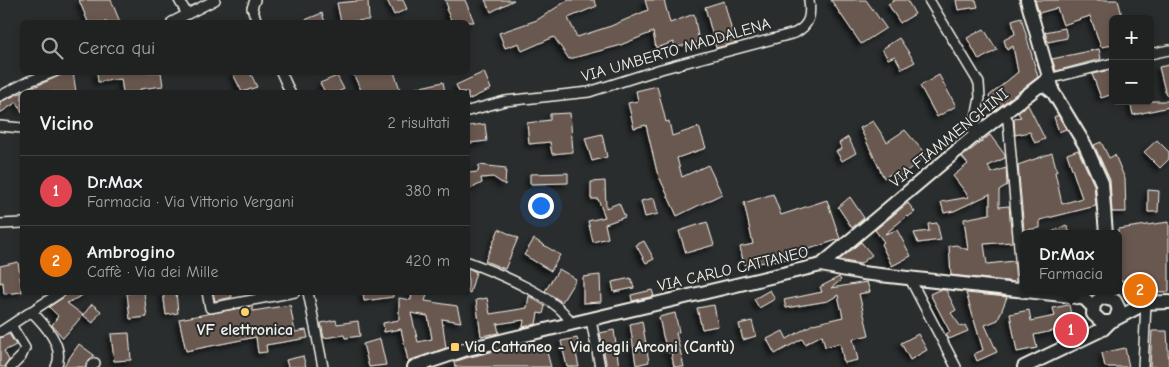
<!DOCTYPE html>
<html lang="it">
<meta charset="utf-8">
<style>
:root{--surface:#202222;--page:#282a2a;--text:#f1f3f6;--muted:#a2a4a5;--line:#3d3f40;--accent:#2563eb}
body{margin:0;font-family:"Comic Neue",sans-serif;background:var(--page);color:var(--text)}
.controls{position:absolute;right:15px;top:15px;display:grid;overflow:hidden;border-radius:8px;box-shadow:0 2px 8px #0003}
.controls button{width:45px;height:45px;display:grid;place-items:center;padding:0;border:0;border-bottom:1px solid var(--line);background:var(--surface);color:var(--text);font:25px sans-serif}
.you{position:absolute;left:540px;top:205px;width:18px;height:18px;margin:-12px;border:4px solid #fff;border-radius:50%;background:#1a73e8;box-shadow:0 0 0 8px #1a73e833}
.badge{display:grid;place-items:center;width:32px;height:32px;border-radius:50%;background:var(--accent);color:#fff;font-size:16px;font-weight:700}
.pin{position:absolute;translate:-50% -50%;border:2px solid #fff;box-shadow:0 1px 5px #0006}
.popup{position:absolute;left:1020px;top:230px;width:102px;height:65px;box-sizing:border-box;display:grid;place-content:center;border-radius:8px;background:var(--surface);filter:drop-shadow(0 1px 4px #0005);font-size:16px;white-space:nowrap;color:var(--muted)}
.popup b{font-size:19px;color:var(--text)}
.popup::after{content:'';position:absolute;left:50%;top:100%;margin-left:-10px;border:10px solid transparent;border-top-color:var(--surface)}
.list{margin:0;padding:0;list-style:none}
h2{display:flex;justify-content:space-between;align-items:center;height:65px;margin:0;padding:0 20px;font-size:21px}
h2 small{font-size:16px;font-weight:400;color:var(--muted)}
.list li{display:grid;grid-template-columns:32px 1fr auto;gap:15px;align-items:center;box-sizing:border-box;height:70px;padding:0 20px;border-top:1px solid var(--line)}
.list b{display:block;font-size:19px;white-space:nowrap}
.list p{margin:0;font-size:16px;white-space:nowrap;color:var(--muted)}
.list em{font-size:16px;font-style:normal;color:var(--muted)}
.icon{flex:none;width:28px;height:28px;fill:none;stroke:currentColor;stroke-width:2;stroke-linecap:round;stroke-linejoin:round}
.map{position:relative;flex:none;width:1169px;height:367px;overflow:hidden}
.search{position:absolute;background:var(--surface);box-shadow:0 2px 8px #0003;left:20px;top:20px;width:450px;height:55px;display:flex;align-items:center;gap:12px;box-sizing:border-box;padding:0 18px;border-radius:8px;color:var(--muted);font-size:19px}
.panel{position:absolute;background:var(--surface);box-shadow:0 2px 8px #0003;left:20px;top:90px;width:450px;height:205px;border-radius:8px}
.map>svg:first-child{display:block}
</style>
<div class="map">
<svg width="1169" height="367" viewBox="0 0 1169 367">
<defs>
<filter id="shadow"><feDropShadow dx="-3.5" dy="3.5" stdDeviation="2.5" flood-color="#0009"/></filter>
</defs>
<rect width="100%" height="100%" fill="#2a2d2e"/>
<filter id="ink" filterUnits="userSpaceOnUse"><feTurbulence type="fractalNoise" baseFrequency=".02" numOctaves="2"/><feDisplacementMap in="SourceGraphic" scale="10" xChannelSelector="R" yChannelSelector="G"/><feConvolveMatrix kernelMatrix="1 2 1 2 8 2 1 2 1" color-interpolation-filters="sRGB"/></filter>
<g filter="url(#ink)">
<path fill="#695950" stroke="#f4f1e8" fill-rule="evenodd" filter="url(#shadow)" d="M79,0H111L120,22H88Z
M368,0L369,20L341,22L337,3Z
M387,0H403L407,9L394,15Z
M445,0H465L474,22H452L446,9L448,8Z
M485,0H514L491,12Z
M568,0H594L597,6L568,18L577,37L611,26L648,10L645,0H664L670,23L694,14L699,42L674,48V42L656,48L653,32L618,46L569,59L554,37L522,51L519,43L505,48L499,33L537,20Z
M831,0H866L886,28L861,44Z
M895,0H907L915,14L900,23L888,4Z
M956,0H976L978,7L958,10Z
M1035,0H1118L1123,19H1113V34L1110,35L1113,45L1101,47L1090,16L1063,25L1057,8L1039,13Z
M724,1L735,43L716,48L705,7Z
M322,13L325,22H300Z
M1021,17L1038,77L995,110L989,96L1018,72L1013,46L1007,50L1004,40L1015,34L1012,20Z
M1065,28L1067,38L1048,42L1045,32Z
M984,29L997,50L979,60L967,38Z
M899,38L915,62L902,69L895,56L888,59L882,49Z
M1099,49L1101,59L1056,71L1052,59Z
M1169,65V95H1166L1159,67Z
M1111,70L1113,94L1101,98L1092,74Z
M68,72H73L76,92H22V113L17,102L0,113V102Z
M97,72H161L163,86L140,89L141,92H123L121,79L98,82Z
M232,72H250L257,87L242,92Z
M352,72H394L401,92H362Z
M484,72L491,89L468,100V92H459L456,85Z
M939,75L956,106L937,117L920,86Z
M337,76L344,89L338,92H325L320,83Z
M443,82L445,92H412V89Z
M657,86L666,122L669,121L672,136L699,127L706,148L677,158L682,177L708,165L722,194L677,216L657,172L646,125L634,128L628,103L638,101L636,91Z
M1130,101H1169V107L1133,115Z
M1028,105L1045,139L1035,143L1030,132L1015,135L1014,118L1021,117L1018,113Z
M570,113L573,152L552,154L550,142L529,144L527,123L550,120V114Z
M1058,115L1066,129L1059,132L1054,117Z
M873,121L887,142L905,130L927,156L896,179L892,173L884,178L860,128Z
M485,124L487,141L470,143L468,126Z
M602,134L607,157L592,161L585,138Z
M990,135L1005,155V158L988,166L991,173L1006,168L1007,185L999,190V207L1009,206L1012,242L984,244L987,264L1014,261L1016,282L951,275L949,246L956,245L968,250L964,219L990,214V194L954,211L944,213L941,202L969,197L953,176L968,164L962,157Z
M848,137L856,153L842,161L836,151L842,149L839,143Z
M1157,140L1169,152V159L1160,168L1144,152Z
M1101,142L1109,158L1115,155L1125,179L1126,212H1112L1110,180L1094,145Z
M1078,150L1094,185L1096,206L1040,220V228L1024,230L1018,165L1052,153L1057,171L1055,172L1062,204L1082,198L1067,154Z
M479,165L506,168L505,185L493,177L481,178L482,183L468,190V173L478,172Z
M568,173V183L530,184V174Z
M605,181L606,208L619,203L625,217L605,224L608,238L593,242L588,221L605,217L598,199H591V182Z
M1148,190L1159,191L1158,212H1148Z
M773,194L781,215L827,200L840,239L794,254L795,258L744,265L740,247L753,244L744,203Z
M850,197L864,218L852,228L838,207Z
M654,198L658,214L645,217L641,201Z
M908,203L915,212L908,217L907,216L885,234L897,230L911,256L892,266L881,244L884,242L875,230Z
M707,222L714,245L686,253L679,231Z
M1169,222V292L1136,291V280L1118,281V229Z
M937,223L941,240L918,243L914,233L929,231L928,224Z
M1066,225L1071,234H1048Z
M499,229L518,238L505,269L485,261Z
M534,239L560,255L551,271L524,255Z
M644,241L654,259L646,263L636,245Z
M861,242L872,255L860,264L839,260Z
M18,262L22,292L4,294L3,282L0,283V266Z
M468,268L476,272L470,293L468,292Z
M559,269L576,279L562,302L545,291Z
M600,275L601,302L583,303V277Z
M839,277L841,280L831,288L867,282L870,292L859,294L869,335L853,339L858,360L844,363L840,343L825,347L822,335L805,344L802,339L775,354L767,339L783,331L787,339L813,324L843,317L838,295L828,301L786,308L784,300L822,292L820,287Z
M631,278L634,288L614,292L612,282Z
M652,290L654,296L632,301L631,295Z
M770,290L775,299L759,308L754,299Z
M939,290H946L956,310L951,313L961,327L965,325L968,331L949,339L946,334L950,332L930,294Z
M67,292H89L67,303L83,315L63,338L52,325L58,316L49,307L64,297Z
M144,292L147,317L130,319L127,293Z
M163,292H176L178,313L166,315Z
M213,292H231L232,297L215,301Z
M363,292H393V297L364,301Z
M412,292H428L425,301L457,306L461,322L442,319L446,348L408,361L401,329L384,332L383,323L399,320V298L411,300ZM411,313L428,316L432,339L418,342Z
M966,293L1007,297L998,320L985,325L997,352L977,361L974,354L983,350Z
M529,296L545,306L543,314L538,313L536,324L523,327L524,320L497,324L499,333L481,336L476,300L487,298L490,314L527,308Z
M92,304L101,311L93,323L83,315Z
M290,305L295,332L306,330L308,338L266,345L267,352L258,353L256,337L186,351L179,319L252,306L253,311Z
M714,305L718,326L702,329L697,308Z
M1069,305L1075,333L1059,341L1057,330L1034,335L1037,348L1017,352L1010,314L1029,310L1031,321L1055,316L1053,308Z
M675,313L679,332L676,333L684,367H674L671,352L668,353L663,336L659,317Z
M336,320L337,324L358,321L360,336L345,338L344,335L324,338L321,323Z
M642,321L649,362L636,365L630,324Z
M752,321L756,336L743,340L739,324Z
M614,330L619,367H607L600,333Z
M1152,331H1167L1169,367H1150Z
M129,333L131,360L114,361L111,334Z
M9,334L16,345L4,351L9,360L5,367H0V338Z
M918,334L927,350L910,360L901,343Z
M577,338L580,352L576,353L579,367H567L561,341Z
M380,339L386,365L369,367L363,344Z
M79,344L94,355L85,367H63Z
M524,344L525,350L545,345L551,367H455L454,362L466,358Z
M1125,348L1129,367H1105L1102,353Z
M303,356L306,367H288L286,360Z"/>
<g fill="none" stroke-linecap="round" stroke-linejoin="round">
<g stroke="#f4f1e8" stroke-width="12">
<path id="street" d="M179,0L187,14
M255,0L252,8L257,22
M929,0L979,83L980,98L972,138
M172,22L215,0
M1150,54L1169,50
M281,72L290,92
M1048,79L1113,63
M0,96L27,82L54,72
M468,111L505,101L589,92L661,69L795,33C810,25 811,15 809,0
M1003,113L1008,121L1023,293
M0,126L22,128
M0,224L22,223
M468,262C490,270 566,300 570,324
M910,279L956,367
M207,292L210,308L295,292
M308,292L323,367
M31,311C44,324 66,347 56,367
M591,320L600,367
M0,332L61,292
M11,367L21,357L25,348L11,325
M91,367L95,363
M1143,367L1146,303"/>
</g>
<g stroke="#f4f1e8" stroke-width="16">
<path id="secondary" d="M1027,0L1052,87
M1039,86H1045L1053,92L1085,145L1102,183L1106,234
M821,265L972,138L1048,79
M1139,303L1169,302
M1116,318L1119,309L1115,301L1102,297L1094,304L1093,314L1102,322H1110L1146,303
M414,367L464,350L570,324L821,265L862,273L1071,296L1085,299L1092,306
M1024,367L1103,329L1110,322"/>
</g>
<use href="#street" stroke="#2a2d2e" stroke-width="9"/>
<use href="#secondary" stroke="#2a2d2e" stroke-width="12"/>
</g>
</g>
<g fill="#ffd166" stroke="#2a2d2e" stroke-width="2">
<circle cx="245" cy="312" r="5"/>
<rect x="450" y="342" width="10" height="10" rx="2.5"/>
</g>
<g text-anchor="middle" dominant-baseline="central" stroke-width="4" stroke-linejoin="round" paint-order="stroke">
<g font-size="16" fill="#f4f1e8" stroke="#2a2d2e">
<text transform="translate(676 50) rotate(-16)">VIA UMBERTO MADDALENA</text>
<text transform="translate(949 138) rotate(-39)">VIA FIAMMENGHINI</text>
<text transform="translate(733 269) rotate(-13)">VIA CARLO CATTANEO</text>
</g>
<g font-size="16" font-weight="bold" fill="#f4f1e8" stroke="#2a2d2e">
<text x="245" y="330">VF elettronica</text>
<text x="465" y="347" text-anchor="start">Via Cattaneo - Via degli Arconi (Cantù)</text>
</g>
</g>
</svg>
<div class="controls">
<button>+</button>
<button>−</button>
</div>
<div class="you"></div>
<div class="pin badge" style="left:1071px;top:330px;background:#e0444e">1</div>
<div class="popup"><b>Dr.Max</b>Farmacia</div>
<div class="pin badge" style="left:1140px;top:290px;background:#e8710a">2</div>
<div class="search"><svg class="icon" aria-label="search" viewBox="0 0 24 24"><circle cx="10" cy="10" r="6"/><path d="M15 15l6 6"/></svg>Cerca qui</div>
<section class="panel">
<h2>Vicino<small>2 risultati</small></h2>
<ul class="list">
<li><span class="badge" style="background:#e0444e">1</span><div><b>Dr.Max</b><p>Farmacia · Via Vittorio Vergani</p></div><em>380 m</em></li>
<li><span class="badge" style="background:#e8710a">2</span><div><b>Ambrogino</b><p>Caffè · Via dei Mille</p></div><em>420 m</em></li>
</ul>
</section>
</div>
